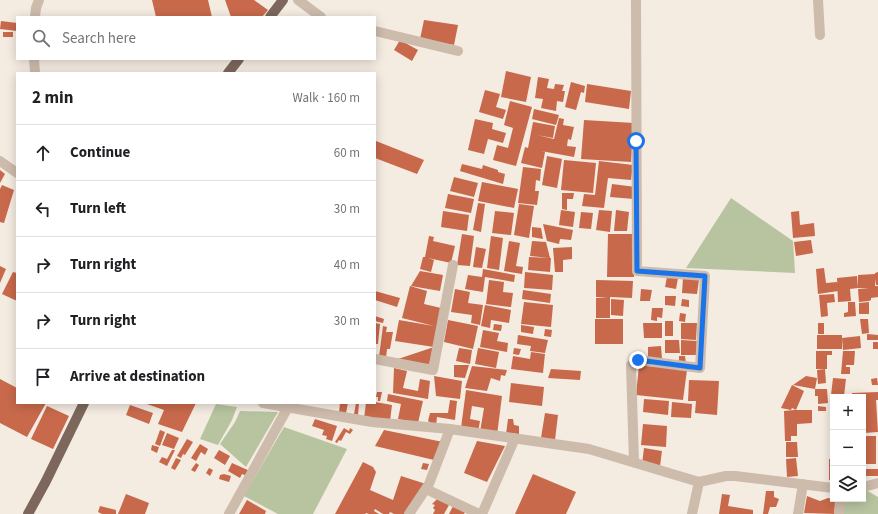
<!DOCTYPE html>
<meta charset="utf-8">
<style>
:root{--surface:#fff;--page:#f2f2f2;--text:#202124;--muted:#757577;--line:#e0e0e0}
body{margin:0;font-family:"Source Sans 3",sans-serif;background:var(--page);color:var(--text)}
.controls{position:absolute;right:12px;bottom:12px;display:grid;overflow:hidden;border-radius:0px;box-shadow:0 2px 10px #0003}
.controls button{width:36px;height:36px;display:grid;place-items:center;padding:0;border:0;border-bottom:1px solid var(--line);background:var(--surface);color:var(--text);font:20px sans-serif}
.stop{position:absolute;width:12px;height:12px;margin:-9px;border:3px solid #1a73e8;border-radius:50%;background:#fff}
.stop.end{background:#1a73e8;border-color:#fff;box-shadow:0 1px 4px #0008}
.list{margin:0;padding:0;list-style:none}
h2{display:flex;justify-content:space-between;align-items:center;height:52px;margin:0;padding:0 16px;font-size:17px}
h2 small{font-size:13px;font-weight:400;color:var(--muted)}
.list li{display:grid;grid-template-columns:26px 1fr auto;gap:12px;align-items:center;box-sizing:border-box;height:56px;padding:0 16px;border-top:1px solid var(--line)}
.list b{display:block;font-size:15px;white-space:nowrap}
.list em{font-size:13px;font-style:normal;color:var(--muted)}
.icon{flex:none;width:22px;height:22px;fill:none;stroke:currentColor;stroke-width:2;stroke-linecap:round;stroke-linejoin:round}
.map{position:relative;flex:none;width:878px;height:514px;overflow:hidden}
.search{position:absolute;background:var(--surface);box-shadow:0 2px 10px #0003;left:16px;top:16px;width:360px;height:44px;display:flex;align-items:center;gap:10px;box-sizing:border-box;padding:0 14px;border-radius:0px;color:var(--muted);font-size:15px}
.panel{position:absolute;background:var(--surface);box-shadow:0 2px 10px #0003;left:16px;top:72px;width:360px;height:332px;border-radius:0px}
.map>svg:first-child{display:block}
</style>
<div class="map">
<svg width="878" height="514" viewBox="0 0 878 514">
<rect width="100%" height="100%" fill="#f4ebe1"/>
<path fill="#b8c4a0" d="M731,198L793,241L795,273L686,268Z
M216,404L237,407L232,420L218,445L200,439Z
M240,411L278,412L246,467L220,444L235,422Z
M284,427L347,449L313,514H278L244,496Z
M863,490H866L878,497V514H841L843,499H863Z"/>
<path fill="#c8694b" d="M152,0H208L212,17H156Z
M225,0H254L268,10L262,17H231Z
M424,20L458,25L454,45L420,39Z
M1,21L17,23V31L0,29Z
M3,32H13V37H3Z
M400,40L418,50L412,61L394,50Z
M506,71L531,77L526,102L501,97Z
M538,77L549,79L547,88L554,89L555,84L564,85L562,91H565L563,102L557,101L556,111L541,108L543,99L535,98Z
M571,82L585,86L584,93L581,92L576,110L565,107Z
M587,84L631,91L629,109L585,102Z
M485,90L500,94L496,107L506,110L503,119L479,112Z
M510,101L532,107L516,166L493,160L497,145L508,148L513,128L504,125Z
M534,109L559,115L556,125L532,119Z
M559,118L564,119L563,125L574,127L571,140L568,139L567,146L576,147L574,157L541,151L545,152L542,168L521,163L525,147L528,148L533,122L555,126L553,138L537,135L554,139Z
M475,119L493,123L492,129L506,133L503,143L488,139L484,154L468,150Z
M584,120L634,123L631,162L581,159Z
M376,141L424,160L417,174L375,158Z
M547,156L562,159L557,188L542,185Z
M564,160L596,163L593,193L561,190Z
M599,161L633,165L631,180L608,178L604,208L582,206L584,194L595,195Z
M462,164L482,169L483,165L498,170V172L505,174L503,184L460,171Z
M523,167L541,169L540,181L536,180L535,191H539L537,205L518,203Z
M0,170L5,174L0,183Z
M454,177L478,183L474,197L450,191Z
M482,182L518,189L514,208L478,201Z
M612,184L636,187L634,199L610,197Z
M2,185L14,190L4,223L0,222V189Z
M562,193H574L573,199H567V210L562,209Z
M448,194L474,199L471,213L445,208Z
M478,203L485,204L481,232L473,230Z
M519,204L534,206L529,238L514,235Z
M561,210L575,212L573,227L559,225Z
M599,210L612,211L610,232L596,230Z
M616,210L629,212L627,231H614Z
M443,211L469,215L467,231L441,227Z
M495,211L514,213L511,235L492,233Z
M799,211L800,225L814,223L815,236L793,238L791,212Z
M581,212L593,213L591,229L579,228Z
M543,224L573,230L571,240L560,239L559,244L547,241Z
M532,227L541,228L543,239L532,237Z
M462,234L474,236L470,266L457,265Z
M608,234H635L634,277H607Z
M429,236L434,237L433,241L455,246L451,263L428,258L434,260L431,272L420,269L423,257H425Z
M491,236L503,238L499,270L487,268Z
M811,240L813,253L796,256L794,242Z
M509,241L520,243L516,266L523,267L522,274L504,271Z
M532,241L546,242L550,258L530,256Z
M476,247L486,249L482,268L473,267Z
M572,247V259L563,260V272H555L553,248Z
M529,257L551,258L550,272L528,270Z
M0,266L6,269L0,283Z
M824,268L826,283L837,282L838,291L818,294L816,269Z
M483,269L515,275L514,282L485,277L483,292L465,289L468,275L482,277Z
M420,271L443,275L440,291L411,286Z
M13,272L17,273V301L2,294Z
M525,272L553,275L552,290L524,288Z
M878,272V285H876L875,279V286H878V297L871,298V300L869,301L859,302L858,289L869,288H858V275L875,274V273Z
M857,276L858,288L850,289L851,301L838,302L837,278Z
M667,277L678,278L676,289L665,287Z
M683,278L699,280L697,294L682,293Z
M489,280L504,282L503,292L513,293L511,307L486,304Z
M596,280L633,281L632,298L610,297V318H596V298L608,297H596Z
M410,286L427,291L424,304L441,308L434,347L395,341L399,320L434,326L402,318Z
M455,289L470,292L468,303L483,305L480,325L471,323L472,315L451,312Z
M641,289L652,290L650,301H640Z
M523,290L551,294L550,303L522,299Z
M375,291L400,298L397,307L375,300Z
M834,294L835,302L827,303L828,316L821,317L819,295Z
M665,296H676L675,306L665,305Z
M611,299L624,300L623,316L611,315Z
M682,299L689,300V307L681,306Z
M524,302L553,305L551,327L521,324Z
M848,302H855L856,316L844,317V313L848,312Z
M869,302V314H859V303Z
M485,305L511,310L509,323L491,320L490,328L481,326Z
M652,308H663L662,318L657,317V321L651,320Z
M680,313L686,314L685,322L679,321Z
M375,316L384,319L383,323L375,321Z
M595,319H623V344H595Z
M860,319H868L869,333L862,334Z
M448,320L478,326L473,349L444,342Z
M665,321H673V336H665Z
M375,323L380,324L378,344H375Z
M643,323H662V338H644Z
M681,323H697L696,340L681,339Z
M818,323H824V334H818Z
M494,324L502,325L501,331L493,330Z
M521,325L534,327L533,334L521,332Z
M383,326L387,327L386,332H393L390,349H387L386,358L379,357Z
M545,329L552,330L551,337L544,336Z
M483,330L499,333L497,341L508,343L507,352L480,347Z
M867,334L878,335V340H867Z
M518,335L548,340L545,353L530,351L531,346L517,344Z
M817,335H842V349H817Z
M860,336L861,348L843,350L842,338Z
M665,340H679L680,353H665Z
M681,340L697,341L696,355H681Z
M873,342H878V349H873Z
M661,346L662,359L648,360V347Z
M434,347L429,365L395,360Z
M459,348L472,350L470,364L456,361Z
M478,348L499,352L496,368L475,364Z
M514,348L521,349L519,355L513,354Z
M816,351H832V355H827V369H816Z
M843,351H855L854,365H846V367H850V374H841Z
M531,352L545,354L543,373L511,369L513,356L530,359Z
M679,356H685L686,364H679Z
M454,365H469L465,378L454,377Z
M639,365L687,370L683,400L636,395Z
M472,366L507,370L505,376L501,375L500,381L491,378L487,391L465,388Z
M394,368L407,371L403,388L418,391L420,379L430,381L428,399L393,393Z
M551,369L581,371L580,380L548,378Z
M825,369L826,383L818,384L817,370Z
M434,376L462,381L460,399L436,396Z
M806,376L817,378L815,389L793,385Z
M833,378L846,379L844,396L831,395Z
M877,378L878,385H872L871,379Z
M0,379L17,388V403H46L27,437L0,423Z
M689,380L719,381L717,415L695,413L696,401H688Z
M511,383L544,387L542,406L509,402Z
M792,385L804,391L796,410L792,408L791,410L781,408Z
M815,389H827L828,403L818,404V396H815Z
M466,390L502,396L497,435L480,432L484,408L472,406L470,419L480,421L478,432L461,428Z
M377,392H382L380,401H378V397H376Z
M878,392V400H876L878,432L864,433L863,397H852V393Z
M388,394L423,401L418,423L398,419L401,404L387,401Z
M830,397H833V405H830Z
M644,399L669,401L668,415L643,412Z
M450,400L457,401L455,420L437,417L436,426L428,421L430,413H448Z
M375,402L392,405L390,421L364,418L366,403Z
M672,402L692,404L691,418L671,417Z
M144,403H196L182,432L158,424L164,410Z
M340,403H348L346,413L339,412Z
M356,403H359L358,415L354,414Z
M130,405L153,413L149,424L126,415Z
M47,406L69,416L53,449L31,439Z
M818,406L826,407V411H818Z
M794,410H812V423L797,424V436H791V441H785L784,411Z
M545,413L558,415L555,440L541,438Z
M315,419L337,426L332,441L326,439L327,436L322,435L324,430L312,426Z
M508,419H513L514,425L519,426V436L506,434Z
M643,424L667,426L666,447L641,445Z
M344,428L349,431L350,428L353,430L350,434L346,432L341,441L339,440L337,443L335,442Z
M160,430L165,432L160,446L155,444Z
M384,430L443,442L434,460L375,446Z
M167,433L179,438L174,449L162,445Z
M866,436H876V464H865Z
M187,439L193,442L185,455L183,454L181,458L177,456Z
M477,441L505,446L487,482L464,473Z
M786,442H797L798,457H786Z
M200,444L208,449L205,455L201,452L196,461L191,458Z
M152,445L159,447L157,453L151,450Z
M644,448L662,451L660,466L642,464Z
M172,450H175L167,466L159,462L162,457L167,459Z
M219,450L230,456L225,465L214,458Z
M176,458L181,460L175,470L171,468Z
M796,458L798,476L787,477L786,459Z
M829,459H833V480H829Z
M363,462L373,467L376,472L370,490L393,500L401,476L426,484L421,493L404,514H394L390,512L389,514H383L375,509L374,511L379,514H369L366,513L365,514H335Z
M196,463L199,465L195,472L191,470Z
M232,463L250,471L247,476L242,474L240,478L228,471Z
M423,463L429,464L427,470L421,469Z
M209,468L213,470L210,476L206,473Z
M865,469H878V476H864Z
M224,474L231,476L229,482L219,479L220,475Z
M533,474L576,492L566,514H515Z
M766,491H774V497L779,499L776,507H770L768,514H763Z
M126,494L149,503L145,514H118Z
M722,494L730,495L728,506L753,510V514H719Z
M807,496L820,501L828,498L836,499L834,514L804,513Z
M437,499L449,505L444,514H433L435,510L433,508L435,505L432,504Z
M247,500L266,511L265,514H239Z
M454,504L466,510L464,514H449Z
M100,506L116,510V514H102L98,512Z"/>
<g fill="none" stroke-linecap="round" stroke-linejoin="round">
<path stroke="#cdbbac" stroke-width="10" d="M298,0L321,17
M818,0L820,35
M35,17L36,8L39,0
M375,31L458,51
M34,59L35,73
M0,161L17,173
M375,359L433,370L453,265
M263,403L372,422L450,429L589,449L699,482L726,476H735L833,488
M634,462L631,365L638,360L700,368L705,276L637,271L636,0
M863,487L878,483
M426,489L479,514
M229,514L288,407
M409,514L429,484L450,429
M482,514L515,438
M692,514L699,482
M798,514L803,484
M839,514L840,499"/>
<path stroke="#7d675c" stroke-width="10" d="M270,17L283,0
M228,73L239,59
M28,514L46,481L84,403"/>
</g>
<g fill="none" stroke-linecap="round" stroke-linejoin="round">
<path stroke="#1a73e8" stroke-width="5" d="M636,141L637,271L705,276L700,368L638,360"/>
</g>
</svg>
<div class="controls">
<button>+</button>
<button>−</button>
<button><svg class="icon" aria-label="layers" viewBox="0 0 24 24"><path d="M12 4l9 5-9 5-9-5zM3 14l9 5 9-5"/></svg></button>
</div>
<div class="stop" style="left:636px;top:141px"></div>
<div class="stop end" style="left:638px;top:360px"></div>
<div class="search"><svg class="icon" aria-label="search" viewBox="0 0 24 24"><circle cx="10" cy="10" r="6"/><path d="M15 15l6 6"/></svg>Search here</div>
<section class="panel">
<h2>2 min<small>Walk · 160 m</small></h2>
<ul class="list">
<li><svg class="icon" aria-label="ahead" viewBox="0 0 24 24"><path d="M12 20V5M6 11l6-6 6 6"/></svg><div><b>Continue</b></div><em>60 m</em></li>
<li><svg class="icon" aria-label="left" viewBox="0 0 24 24"><path d="M17 20v-9H6M10 6l-5 5 5 5"/></svg><div><b>Turn left</b></div><em>30 m</em></li>
<li><svg class="icon" aria-label="right" viewBox="0 0 24 24"><path d="M7 20v-9h11M14 6l5 5-5 5"/></svg><div><b>Turn right</b></div><em>40 m</em></li>
<li><svg class="icon" aria-label="right" viewBox="0 0 24 24"><path d="M7 20v-9h11M14 6l5 5-5 5"/></svg><div><b>Turn right</b></div><em>30 m</em></li>
<li><svg class="icon" aria-label="arrive" viewBox="0 0 24 24"><path d="M6 21V4h12l-3 4 3 4H6"/></svg><div><b>Arrive at destination</b></div></li>
</ul>
</section>
</div>
